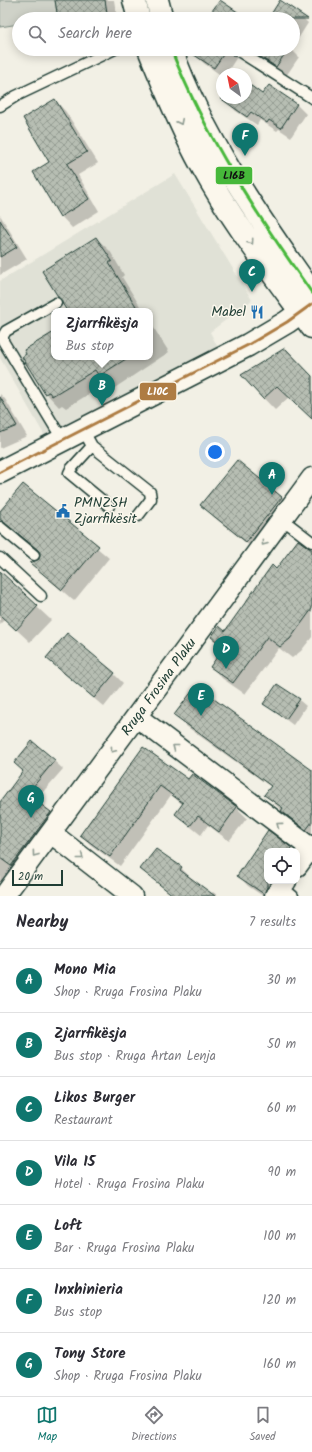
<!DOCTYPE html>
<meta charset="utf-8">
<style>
:root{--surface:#fff;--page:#f2f2f3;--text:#2b2b33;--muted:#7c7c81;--line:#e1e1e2;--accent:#0f766e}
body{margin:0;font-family:Kalam,sans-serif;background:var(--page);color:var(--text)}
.controls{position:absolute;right:12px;bottom:12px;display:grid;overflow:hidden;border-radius:8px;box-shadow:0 2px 10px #0003}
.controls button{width:36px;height:36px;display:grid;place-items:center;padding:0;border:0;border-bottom:1px solid var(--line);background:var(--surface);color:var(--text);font:20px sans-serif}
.compass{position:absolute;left:216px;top:68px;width:36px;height:36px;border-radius:50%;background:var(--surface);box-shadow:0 2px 10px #0003;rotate:327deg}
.scale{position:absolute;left:12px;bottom:10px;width:51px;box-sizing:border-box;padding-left:4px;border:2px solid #1f3d34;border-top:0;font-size:11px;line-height:14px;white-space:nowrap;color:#1f3d34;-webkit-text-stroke:3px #fbf7ec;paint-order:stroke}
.you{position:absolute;left:215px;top:452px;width:14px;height:14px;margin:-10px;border:3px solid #fff;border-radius:50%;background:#1a73e8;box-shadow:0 0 0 6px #1a73e833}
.badge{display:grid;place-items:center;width:26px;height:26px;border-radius:50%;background:var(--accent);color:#fff;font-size:13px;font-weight:700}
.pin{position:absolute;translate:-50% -33px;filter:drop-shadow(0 1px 2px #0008)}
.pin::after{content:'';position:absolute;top:21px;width:14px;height:12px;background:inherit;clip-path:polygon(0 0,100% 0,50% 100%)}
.popup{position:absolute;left:51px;top:308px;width:102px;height:52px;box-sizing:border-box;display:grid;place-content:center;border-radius:8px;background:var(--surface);filter:drop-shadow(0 1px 3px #0005);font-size:13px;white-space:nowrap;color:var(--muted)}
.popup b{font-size:15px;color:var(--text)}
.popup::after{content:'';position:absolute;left:50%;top:100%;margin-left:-8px;border:8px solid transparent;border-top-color:var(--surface)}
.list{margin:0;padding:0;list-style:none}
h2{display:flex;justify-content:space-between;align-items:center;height:52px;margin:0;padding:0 16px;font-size:17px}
h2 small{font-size:13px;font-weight:400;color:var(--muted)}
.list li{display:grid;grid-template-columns:26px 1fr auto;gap:12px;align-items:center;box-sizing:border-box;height:64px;padding:0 16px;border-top:1px solid var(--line)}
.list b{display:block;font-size:15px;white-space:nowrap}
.list p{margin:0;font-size:13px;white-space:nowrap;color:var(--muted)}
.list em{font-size:13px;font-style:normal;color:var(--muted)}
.icon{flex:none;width:22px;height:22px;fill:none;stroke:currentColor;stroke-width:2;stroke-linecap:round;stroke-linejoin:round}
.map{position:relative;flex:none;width:312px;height:896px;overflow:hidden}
.search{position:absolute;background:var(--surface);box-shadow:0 2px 10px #0003;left:12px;right:12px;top:12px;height:44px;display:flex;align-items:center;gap:10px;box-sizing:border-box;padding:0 14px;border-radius:22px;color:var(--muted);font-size:15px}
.sheet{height:500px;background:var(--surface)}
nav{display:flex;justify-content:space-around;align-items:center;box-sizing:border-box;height:56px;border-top:1px solid var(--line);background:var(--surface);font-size:11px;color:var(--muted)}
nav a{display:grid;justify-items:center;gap:2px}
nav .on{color:var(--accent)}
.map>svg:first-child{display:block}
</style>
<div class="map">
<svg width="312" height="896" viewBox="0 0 312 896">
<defs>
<pattern id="building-cross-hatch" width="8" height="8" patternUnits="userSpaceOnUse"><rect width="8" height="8" fill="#b7beb3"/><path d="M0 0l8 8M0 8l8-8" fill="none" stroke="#949c92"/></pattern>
</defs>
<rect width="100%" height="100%" fill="#f2f0e5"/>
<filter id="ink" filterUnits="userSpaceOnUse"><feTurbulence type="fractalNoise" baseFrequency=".025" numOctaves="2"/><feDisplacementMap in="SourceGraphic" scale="8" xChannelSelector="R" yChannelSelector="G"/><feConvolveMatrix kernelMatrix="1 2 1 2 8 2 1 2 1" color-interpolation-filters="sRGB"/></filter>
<g filter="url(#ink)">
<path fill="#e0e1d6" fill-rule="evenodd" d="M175,174L252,300L210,332L223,358L50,445L0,358V281ZM54,311H150V357H54Z"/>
<path fill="#cfd2c8" stroke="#77887e" d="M0,0H55L58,18L19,19V24L0,27Z"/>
<path fill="#0003" d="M56,0H114L117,19H59Z
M299,14L308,23L293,47V19H269Z
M199,49H242L226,74H222V76L205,64L195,55Z
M243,49H291L299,57L286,76Z
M246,83L263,95L269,86L297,105L306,114L291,137L279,129L277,131L260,120L257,125L236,111L227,102L230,98H246Z
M55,100L66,112L98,163L78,175L99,211L72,228L61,216Z
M0,215L27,259L0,275Z
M96,238L110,251L124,275L122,277L143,311H68Z
M150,322L169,352L113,389L107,383L66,408L62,405L59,407L46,393L54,333V357H150Z
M242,376L312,377V419L289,397L275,410Z
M0,394L5,399L27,436L0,448Z
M23,485L109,558L74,601L32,564L40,559L41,553L0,518V513Z
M282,497L295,511L260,554L215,518L202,505Z
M312,551V637L301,651L292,658L279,648L245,694L223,679L211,667L224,649L212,637L225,632L277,570Z
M0,573L51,620L30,642L5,619L0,624Z
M47,658L114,674L123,683L104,707Z
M299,700L306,706L293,725L265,704Z
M176,715L312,771V836L293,822L266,795L271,787L186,726Z
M33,742L63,769L35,801L59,821L0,889V803L24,771Z
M143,748L188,780L192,775L237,808L247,818L229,841L208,825L201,835L186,823L176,814L183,805L171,795L120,866L91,845L81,835Z
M268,832L294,851H267V881H290L278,896H263L248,886L239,876Z
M181,868L189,876L188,877L211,894L213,892L218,896H170V893L142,869Z"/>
<path fill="url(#building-cross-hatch)" stroke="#1f3d34" d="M55,0H105L108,19H58Z
M220,0L248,19H206Z
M280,0L308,19H268Z
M185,49H227L214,68Z
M248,49H288L276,67Z
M246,82L262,94L269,85L297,104L281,128L269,120L267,123L251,112L247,117L220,98H246Z
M55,99L87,152L67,164L89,199L60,217L33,172L49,162L23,118Z
M0,220L17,247L0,257Z
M96,237L112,261L109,263L139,311H67L42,271Z
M54,332V357H129L99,376L95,370L52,396L49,392L45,394L22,357L26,354L24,350Z
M285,348L312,376V419L277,386L263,399L241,375Z
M0,397L17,426L0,433Z
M237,460L282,497L246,542L200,505Z
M23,484L99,546L62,590L30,563L39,559L40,553L38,550L0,519V511Z
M298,540L312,550V609L290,639L280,647L267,637L233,683L210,667L224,647L211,637L219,626L225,631L272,565L276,569Z
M0,571L38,606L16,630L0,615Z
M67,633L115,673L94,698L46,658Z
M277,684L300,699L286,719L263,704Z
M196,686L312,770V822L306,830L281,811L283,808L264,795L271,786L174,715Z
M32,741L55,760L27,794L51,812L11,866L0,858V802L23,771L14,763Z
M143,747L188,779L192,774L237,807L219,832L198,816L190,826L175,814L183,803L160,786L110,857L80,835Z
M268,830L292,848L290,851H267V887L264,894L237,876Z
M156,849L182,867L180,870L215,896H174L140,869Z"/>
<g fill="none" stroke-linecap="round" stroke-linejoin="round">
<g stroke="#1f3d34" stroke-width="13">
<path id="lane" d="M237,50L312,98
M0,106L16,96L115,49
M56,303L6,331L3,336V341L62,439
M82,428L92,446L150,492L151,499L138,516
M92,446L71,469L69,473L109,506
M282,519L312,542
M0,527L34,555
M0,558L41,596
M282,887L293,896"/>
</g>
<g stroke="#1f3d34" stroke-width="23">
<path id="street" d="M137,717L312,849
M51,833L132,896
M297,866L312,846
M4,896L312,478
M275,896L286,881"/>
</g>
<g stroke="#1f3d34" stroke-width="25">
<path id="secondary" d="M0,472L248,345L287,322L312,304"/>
</g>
<g stroke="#1f3d34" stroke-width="25">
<path id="primary" d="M134,0L139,19
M157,0L162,19
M149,49C165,89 181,128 202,166C233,223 274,275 312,327
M171,49C202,137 258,217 312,293"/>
</g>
<use href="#lane" stroke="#fbf7ec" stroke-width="10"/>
<use href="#street" stroke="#fbf7ec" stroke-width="20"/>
<use href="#secondary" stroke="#fbf7ec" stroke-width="22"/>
<use href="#primary" stroke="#fbf7ec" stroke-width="22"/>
<g stroke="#fbf7ec" stroke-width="6">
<path id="bus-1" d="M0,472L248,345L287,322L312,304"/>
</g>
<g stroke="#fbf7ec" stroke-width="6">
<path id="bus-2" d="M171,49C206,138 257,215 312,293"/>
</g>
<use href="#bus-1" stroke="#ae7c43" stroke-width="3"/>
<use href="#bus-2" stroke="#46b83a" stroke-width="3"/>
</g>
<defs><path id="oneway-chevron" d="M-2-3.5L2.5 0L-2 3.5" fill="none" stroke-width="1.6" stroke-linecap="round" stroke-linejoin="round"/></defs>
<g stroke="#8d9a90">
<use href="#oneway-chevron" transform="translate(180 122) rotate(64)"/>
<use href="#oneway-chevron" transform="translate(251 242) rotate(55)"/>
<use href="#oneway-chevron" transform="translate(264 543) rotate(126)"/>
<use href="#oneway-chevron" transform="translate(175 747) rotate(-142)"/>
<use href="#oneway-chevron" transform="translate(113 750) rotate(127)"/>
<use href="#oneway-chevron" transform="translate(279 825) rotate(-143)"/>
<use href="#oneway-chevron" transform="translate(35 854) rotate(126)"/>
<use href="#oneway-chevron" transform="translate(81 857) rotate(38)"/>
</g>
</g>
<defs>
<g id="restaurant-bare" transform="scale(1.08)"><path d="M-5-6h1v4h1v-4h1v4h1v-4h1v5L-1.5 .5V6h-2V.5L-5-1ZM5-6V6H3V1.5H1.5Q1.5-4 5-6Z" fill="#1f6fb2" stroke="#fbf7ec" stroke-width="2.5" paint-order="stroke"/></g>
<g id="civic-bare" transform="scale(1.08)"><path d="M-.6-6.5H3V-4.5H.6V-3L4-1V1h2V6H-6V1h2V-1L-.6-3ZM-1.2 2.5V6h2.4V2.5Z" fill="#1f6fb2" stroke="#fbf7ec" stroke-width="2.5" paint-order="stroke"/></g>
</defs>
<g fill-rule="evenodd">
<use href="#restaurant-bare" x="257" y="312"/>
<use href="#civic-bare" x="63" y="511"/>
</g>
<g text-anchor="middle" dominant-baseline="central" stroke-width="3" stroke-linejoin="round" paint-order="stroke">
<g font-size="14" fill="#1f3d34" stroke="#fbf7ec" text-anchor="end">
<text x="246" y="312">Mabel</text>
<text x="74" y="503" text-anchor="start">PMNZSH<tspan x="74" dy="16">Zjarrfikësit</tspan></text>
</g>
<g font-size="14" fill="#1f3d34" stroke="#fbf7ec">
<text transform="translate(159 687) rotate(-54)">Rruga Frosina Plaku</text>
</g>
</g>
<g stroke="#fbf7ec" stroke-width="1.5">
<rect x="215" y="166" width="38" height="19" rx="4" fill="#46b83a"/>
<rect x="139" y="382" width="38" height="19" rx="4" fill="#ae7c43"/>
</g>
<g font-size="11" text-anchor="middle" font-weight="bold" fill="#fff">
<text x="158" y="395">L10C</text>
</g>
<g font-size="11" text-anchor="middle" font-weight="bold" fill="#111">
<text x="234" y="179">L16B</text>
</g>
</svg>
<div class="controls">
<button><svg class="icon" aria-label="locate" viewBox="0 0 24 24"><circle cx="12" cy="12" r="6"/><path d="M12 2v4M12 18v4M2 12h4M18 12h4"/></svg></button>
</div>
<svg class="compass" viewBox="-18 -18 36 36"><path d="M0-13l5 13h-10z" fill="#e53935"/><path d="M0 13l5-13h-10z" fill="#7c7c81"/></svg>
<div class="scale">20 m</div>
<div class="you"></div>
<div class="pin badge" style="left:272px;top:495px">A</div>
<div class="pin badge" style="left:102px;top:406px">B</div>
<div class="popup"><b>Zjarrfikësja</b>Bus stop</div>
<div class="pin badge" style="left:252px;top:292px">C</div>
<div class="pin badge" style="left:226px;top:669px">D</div>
<div class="pin badge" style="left:201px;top:716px">E</div>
<div class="pin badge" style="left:245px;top:156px">F</div>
<div class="pin badge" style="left:31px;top:818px">G</div>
<div class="search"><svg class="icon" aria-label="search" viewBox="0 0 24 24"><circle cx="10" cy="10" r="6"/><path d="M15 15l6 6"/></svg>Search here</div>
</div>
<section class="sheet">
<h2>Nearby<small>7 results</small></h2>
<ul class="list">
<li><span class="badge">A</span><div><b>Mono Mia</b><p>Shop · Rruga Frosina Plaku</p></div><em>30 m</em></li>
<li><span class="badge">B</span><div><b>Zjarrfikësja</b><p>Bus stop · Rruga Artan Lenja</p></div><em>50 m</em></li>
<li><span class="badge">C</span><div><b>Likos Burger</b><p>Restaurant</p></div><em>60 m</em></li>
<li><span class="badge">D</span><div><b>Vila 15</b><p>Hotel · Rruga Frosina Plaku</p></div><em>90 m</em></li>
<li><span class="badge">E</span><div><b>Loft</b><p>Bar · Rruga Frosina Plaku</p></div><em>100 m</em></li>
<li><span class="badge">F</span><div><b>Inxhinieria</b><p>Bus stop</p></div><em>120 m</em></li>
<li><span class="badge">G</span><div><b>Tony Store</b><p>Shop · Rruga Frosina Plaku</p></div><em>160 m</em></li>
</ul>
</section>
<nav>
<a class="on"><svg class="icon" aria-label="map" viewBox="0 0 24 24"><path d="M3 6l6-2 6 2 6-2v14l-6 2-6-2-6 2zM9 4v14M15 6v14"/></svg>Map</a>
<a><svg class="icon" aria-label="directions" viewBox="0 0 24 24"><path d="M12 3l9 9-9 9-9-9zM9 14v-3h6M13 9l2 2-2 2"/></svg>Directions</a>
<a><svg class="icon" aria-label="saved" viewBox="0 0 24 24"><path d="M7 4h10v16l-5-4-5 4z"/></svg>Saved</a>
</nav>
